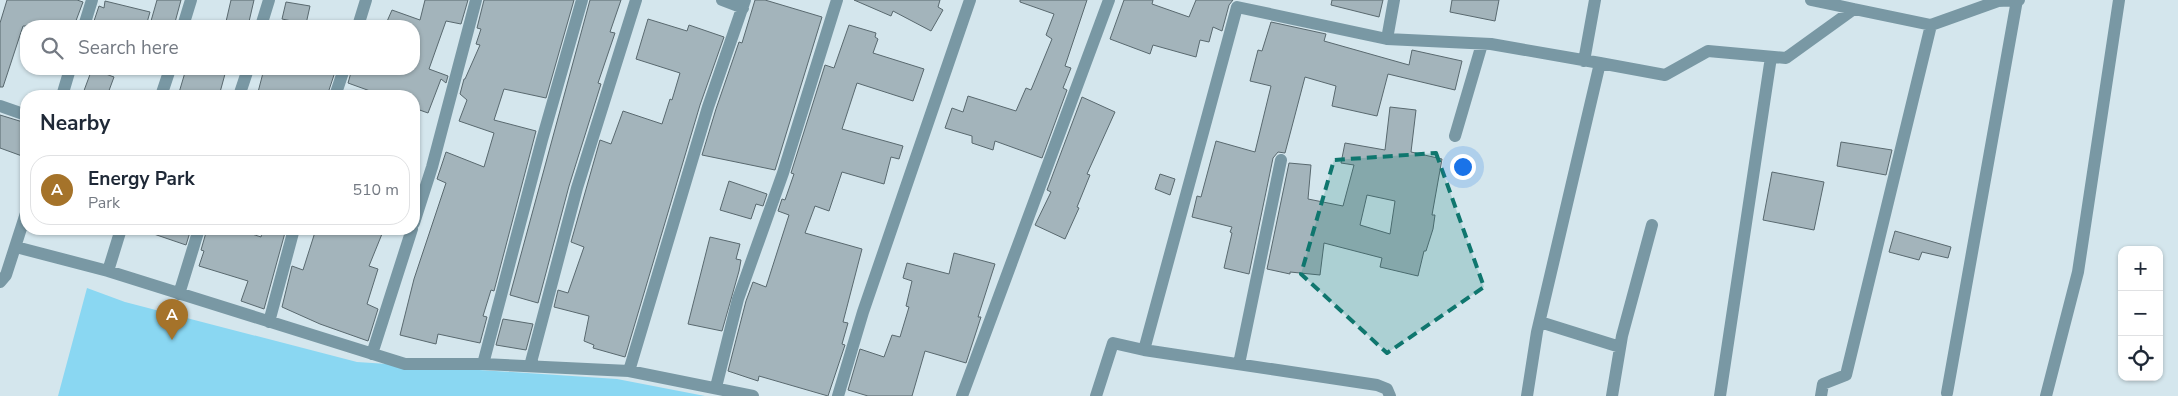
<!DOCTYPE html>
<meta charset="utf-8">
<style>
:root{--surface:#fff;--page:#f6f6f7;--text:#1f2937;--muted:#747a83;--line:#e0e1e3;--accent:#a5732a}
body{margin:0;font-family:"Nunito Sans",sans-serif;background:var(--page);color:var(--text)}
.controls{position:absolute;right:15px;bottom:15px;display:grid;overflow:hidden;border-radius:10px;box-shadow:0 1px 4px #0004}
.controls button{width:45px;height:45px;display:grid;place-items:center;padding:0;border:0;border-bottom:1px solid var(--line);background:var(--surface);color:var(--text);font:25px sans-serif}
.you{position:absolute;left:1462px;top:166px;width:18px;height:18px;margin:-12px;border:4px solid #fff;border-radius:50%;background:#1a73e8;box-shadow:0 0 0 8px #1a73e833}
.badge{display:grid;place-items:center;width:32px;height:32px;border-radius:50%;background:var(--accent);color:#fff;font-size:16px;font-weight:700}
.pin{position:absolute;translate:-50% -41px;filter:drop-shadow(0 1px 2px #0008)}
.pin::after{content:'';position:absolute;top:26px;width:18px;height:15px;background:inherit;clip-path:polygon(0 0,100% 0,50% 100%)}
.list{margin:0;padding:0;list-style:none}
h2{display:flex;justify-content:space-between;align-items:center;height:65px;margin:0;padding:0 20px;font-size:21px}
h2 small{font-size:16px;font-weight:400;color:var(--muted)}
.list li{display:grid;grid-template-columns:32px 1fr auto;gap:15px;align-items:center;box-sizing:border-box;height:70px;margin:0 10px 10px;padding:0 10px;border:1px solid var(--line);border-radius:20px}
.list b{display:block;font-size:19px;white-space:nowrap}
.list p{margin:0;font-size:16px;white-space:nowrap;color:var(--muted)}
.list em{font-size:16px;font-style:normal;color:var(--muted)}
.icon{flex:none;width:28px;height:28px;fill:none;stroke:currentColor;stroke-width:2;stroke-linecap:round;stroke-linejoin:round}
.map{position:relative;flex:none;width:2178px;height:396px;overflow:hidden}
.search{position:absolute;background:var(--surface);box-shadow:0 1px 4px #0004;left:20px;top:20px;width:400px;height:55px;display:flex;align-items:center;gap:12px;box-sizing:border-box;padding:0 18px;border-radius:20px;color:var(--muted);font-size:19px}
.panel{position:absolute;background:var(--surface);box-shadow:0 1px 4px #0004;left:20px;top:90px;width:400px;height:145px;border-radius:20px}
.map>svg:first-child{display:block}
</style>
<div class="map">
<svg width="2178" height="396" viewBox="0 0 2178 396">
<rect width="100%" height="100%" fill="#d4e6ed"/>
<path fill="#8ad7f2" d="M87,288L125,302L357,362L617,379L705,396H58Z"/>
<path fill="#a3b4bb" stroke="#59696f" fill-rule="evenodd" d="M7,0H77L83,2L74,26H23L3,87H0V23Z
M157,0H181L174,26L151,21Z
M231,0H254L248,26H225Z
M425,0H468L461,24L446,21L429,69L448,76L446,83L441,79L428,113L414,108V96H384L348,83L352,69H414V26H385L392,10L420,20Z
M484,0H574L546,98L504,89L494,120L536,131L494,291L491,290L483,316L487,317L480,343L438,334L436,344L400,335L414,279L446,183L437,179L446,152L484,167L494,133L459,121L467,100L460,94L464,79H465L480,45L476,44L481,29L477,28Z
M590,0H621L610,32L615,33L598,83L601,84L569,186L538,303L510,295Z
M755,0H765L822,17L775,170L702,155L716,109L739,42L742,43Z
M854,0H940L938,7L943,10L931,31L893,11L891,16Z
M1020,0H1087L1065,66L1071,68L1063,88L1067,90L1042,158L995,141L993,150L972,143V136L945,128L952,108L963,112L968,96L1016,111L1026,88L1031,90L1052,39L1046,35L1054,14L1020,2Z
M1124,0H1153L1152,4L1189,17L1196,0H1233L1229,5L1222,31L1213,27L1209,42L1200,40L1196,57L1153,45L1150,54L1110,39Z
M1332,0H1383L1379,17L1331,5Z
M1452,0H1499L1495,21L1450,12Z
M105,1L150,12L146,26H116L94,21L99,6L104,8Z
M286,2L310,6L306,24L282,19Z
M648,19L687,31L689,25L724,37L700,105L625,357L593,348L594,345L584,341L589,316L554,307L558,290L568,293L584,247L571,242L600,140L611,144L623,111L662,124L670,99L672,100L680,73L636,59Z
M1271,22L1326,34L1324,41L1409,65L1412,50L1462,61L1455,90L1388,74L1377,116L1332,106L1336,86L1305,77L1285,153L1278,152L1273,158L1249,274L1224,268L1232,233L1230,232L1232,227L1192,217L1197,196L1201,197L1216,141L1255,152L1271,86L1250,81L1258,50L1262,51Z
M849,25L876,33L875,37L878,39L873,53L924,69L913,101L857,83L842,129L903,146L899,159L891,157L884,184L842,172L829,211L815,206L805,233L862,249L843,322L848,323L842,344L845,345L828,396L759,376L758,381L728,371L746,301L753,282L766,287L789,215L778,211L782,199L785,200L794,174L791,173L825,65L834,68Z
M92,69L114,77L107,96H82Z
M186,69H206L225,74L219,96H178Z
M264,69H336L327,96H257Z
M1082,97L1115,112L1087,174L1090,175L1077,207L1079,208L1065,239L1035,225L1051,192L1047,190Z
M1390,107L1416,110L1411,152L1442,159L1432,215H1435L1433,229L1426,251H1424L1418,276L1380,267L1382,258L1324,243L1320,275L1290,272V274L1267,269L1289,163L1311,165L1308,199L1343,206L1354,165L1341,163L1345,143L1385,150ZM1367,195L1395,201L1390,234L1360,225Z
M0,115L26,123V143L22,156L0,148Z
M1841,142L1892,150L1886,175L1837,166Z
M1772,172L1824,182L1814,230L1763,220Z
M1160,174L1175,179L1170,195L1155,189Z
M729,181L767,194L763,206L756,204L751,219L720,210Z
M145,229H191L186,245L145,231Z
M207,229H237L261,237L263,229H286L264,309L241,301L248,281L199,266L204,251L201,250Z
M316,229H384L369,266L378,269L367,304L378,309L368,341L320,324L282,307L292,266L303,270Z
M1895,231L1951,247L1948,258L1922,252L1919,260L1889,252Z
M710,237L740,244L736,259L741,260L739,271L722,331L688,324Z
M954,253L995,264L978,317H981L966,363L925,351L912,396H868L848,390L860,349L884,357L892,335L900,337L909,307L906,306L912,281L903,278L907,263L949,274Z
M503,319L533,324L526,350L496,345Z"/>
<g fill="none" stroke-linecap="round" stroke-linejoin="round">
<path stroke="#7998a4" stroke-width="12" d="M722,0L743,8
M1811,0L1854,9
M84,26L92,0
M183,26L191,0
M261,26L269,0
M358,26L366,0
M1387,39L1394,0
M1584,61L1595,0
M62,96L70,69
M161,96L170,69
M239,96L248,69
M335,96L344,69
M0,106L26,115
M1455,136L1482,44
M414,223L432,167L476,0
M16,247L108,271L405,364H483L629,371L753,396
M108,271L121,229
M0,282L6,275L26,213
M179,294L199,229
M269,322L294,229
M1540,322L1620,347
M372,354L412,229
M483,364L542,140L582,0
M1239,364L1281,160
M530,366L577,188L636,0
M629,371L708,107L745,0
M716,387L738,299L783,173L837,0
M1947,393L2017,0
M838,396L863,312L970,0
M962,396L1109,0
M1096,396L1113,343L1144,350
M1390,396L1387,389L1377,385L1144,350L1237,7L1387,39L1491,44L1600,63
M1527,396L1537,332L1600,63L1665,75L1708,51L1786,58L1854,9L1931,25L1998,1L2019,0
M1612,396L1622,336L1652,225
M1720,396L1771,57
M1821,396L1823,384L1846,375L1931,25
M2046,396L2078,272L2119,0"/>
</g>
<path fill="#0f766e" fill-opacity="0.2" stroke="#0f766e" stroke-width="4" stroke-dasharray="10 6" stroke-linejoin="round" d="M1436,153L1484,287L1387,353L1301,274L1334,160Z"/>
</svg>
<div class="controls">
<button>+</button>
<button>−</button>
<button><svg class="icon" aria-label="locate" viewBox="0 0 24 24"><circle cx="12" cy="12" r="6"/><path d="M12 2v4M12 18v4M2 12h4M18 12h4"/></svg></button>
</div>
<div class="you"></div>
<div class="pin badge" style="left:172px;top:340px">A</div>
<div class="search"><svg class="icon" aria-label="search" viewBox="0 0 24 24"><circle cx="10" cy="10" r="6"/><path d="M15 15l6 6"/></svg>Search here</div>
<section class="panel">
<h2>Nearby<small></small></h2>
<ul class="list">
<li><span class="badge">A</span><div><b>Energy Park</b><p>Park</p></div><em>510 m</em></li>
</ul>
</section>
</div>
